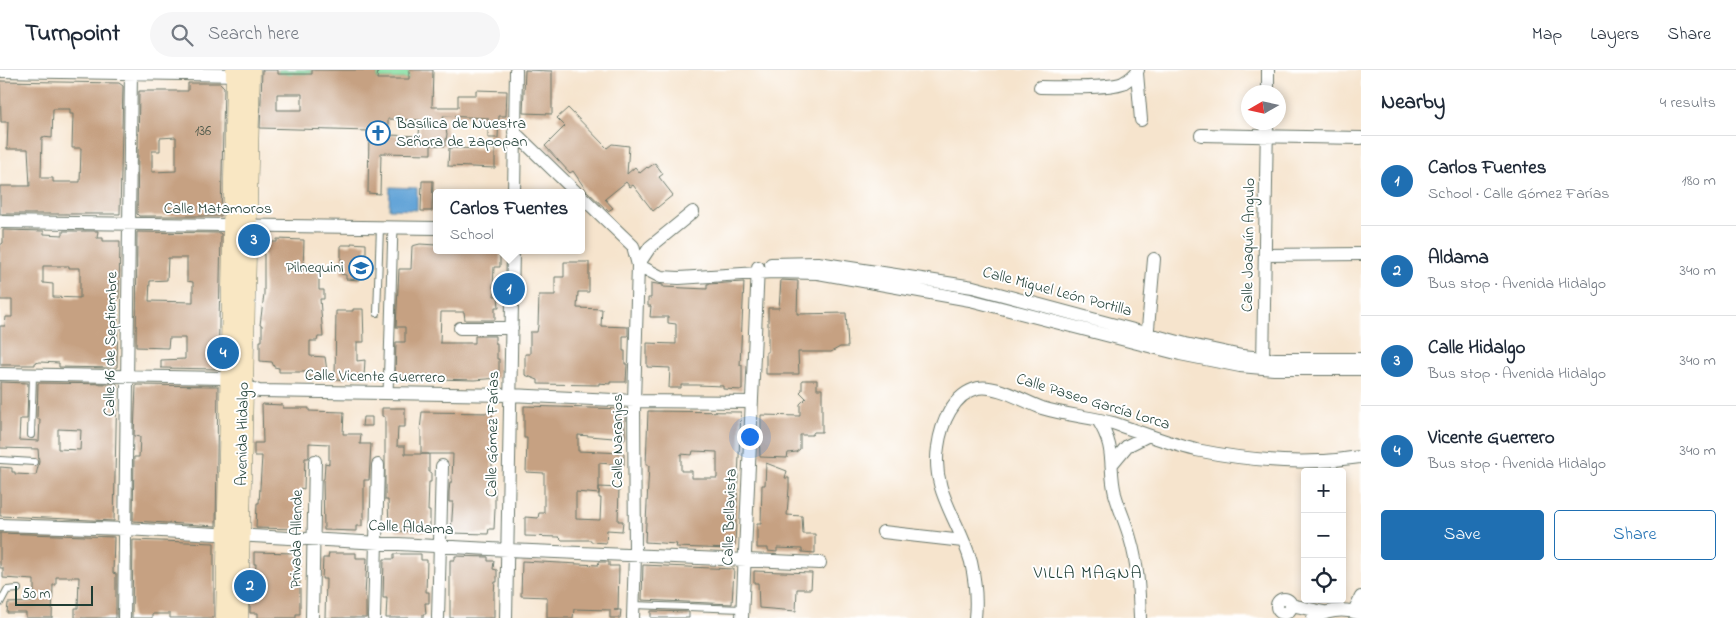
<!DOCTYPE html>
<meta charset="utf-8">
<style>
:root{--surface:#fff;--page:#f6f6f7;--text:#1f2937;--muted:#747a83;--line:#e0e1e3;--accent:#1f6fb2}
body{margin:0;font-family:"Indie Flower",sans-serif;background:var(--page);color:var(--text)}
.controls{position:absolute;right:15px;bottom:15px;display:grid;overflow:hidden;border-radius:5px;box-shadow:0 2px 8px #0003}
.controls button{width:45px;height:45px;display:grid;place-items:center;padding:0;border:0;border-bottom:1px solid var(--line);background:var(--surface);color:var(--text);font:25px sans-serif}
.compass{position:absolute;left:1241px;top:15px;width:45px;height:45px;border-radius:50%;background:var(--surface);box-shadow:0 2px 8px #0003;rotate:261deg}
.scale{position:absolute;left:15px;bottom:12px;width:78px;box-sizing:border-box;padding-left:5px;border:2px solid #1f3d34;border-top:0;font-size:14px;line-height:18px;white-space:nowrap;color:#1f3d34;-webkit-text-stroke:4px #fff;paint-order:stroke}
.you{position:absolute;left:749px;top:366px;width:18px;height:18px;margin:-12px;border:4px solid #fff;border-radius:50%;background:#1a73e8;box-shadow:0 0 0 8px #1a73e833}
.badge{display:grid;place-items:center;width:32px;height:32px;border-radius:50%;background:var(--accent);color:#fff;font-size:16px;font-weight:700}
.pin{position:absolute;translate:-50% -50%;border:2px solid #fff;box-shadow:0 1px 5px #0006}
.popup{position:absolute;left:433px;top:119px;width:152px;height:65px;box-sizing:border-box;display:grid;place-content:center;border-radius:5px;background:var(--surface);filter:drop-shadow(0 1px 4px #0005);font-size:16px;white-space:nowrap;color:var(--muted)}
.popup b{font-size:19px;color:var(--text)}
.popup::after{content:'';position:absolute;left:50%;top:100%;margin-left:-10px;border:10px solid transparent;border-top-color:var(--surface)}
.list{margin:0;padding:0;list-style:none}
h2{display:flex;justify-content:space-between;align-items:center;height:65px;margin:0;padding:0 20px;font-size:21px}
h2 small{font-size:16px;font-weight:400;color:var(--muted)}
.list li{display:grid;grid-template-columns:32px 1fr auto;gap:15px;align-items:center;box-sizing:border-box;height:90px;padding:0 20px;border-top:1px solid var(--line)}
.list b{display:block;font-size:19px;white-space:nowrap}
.list p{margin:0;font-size:16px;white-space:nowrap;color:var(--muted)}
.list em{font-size:16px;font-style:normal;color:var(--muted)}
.actions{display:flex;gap:10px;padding:15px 20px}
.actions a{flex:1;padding:11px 0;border:1px solid var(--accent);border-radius:5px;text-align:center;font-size:18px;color:var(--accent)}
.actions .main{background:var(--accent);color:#fff}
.icon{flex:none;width:28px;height:28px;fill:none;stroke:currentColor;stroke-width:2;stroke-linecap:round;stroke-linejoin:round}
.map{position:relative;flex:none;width:1361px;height:548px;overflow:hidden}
header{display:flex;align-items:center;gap:30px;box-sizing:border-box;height:70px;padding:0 25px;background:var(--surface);border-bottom:1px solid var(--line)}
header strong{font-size:24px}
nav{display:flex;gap:28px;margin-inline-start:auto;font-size:18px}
.search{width:350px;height:45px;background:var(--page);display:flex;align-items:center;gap:12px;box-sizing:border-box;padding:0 18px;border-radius:28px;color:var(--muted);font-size:19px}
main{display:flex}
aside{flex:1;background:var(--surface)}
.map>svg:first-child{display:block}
</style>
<header>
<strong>Turnpoint</strong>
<div class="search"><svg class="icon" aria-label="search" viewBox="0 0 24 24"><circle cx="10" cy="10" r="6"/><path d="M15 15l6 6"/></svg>Search here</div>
<nav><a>Map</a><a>Layers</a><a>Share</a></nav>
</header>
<main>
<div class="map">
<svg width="1361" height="548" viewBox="0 0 1361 548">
<rect width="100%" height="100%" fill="#fff"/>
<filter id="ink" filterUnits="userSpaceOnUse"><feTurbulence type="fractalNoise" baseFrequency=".02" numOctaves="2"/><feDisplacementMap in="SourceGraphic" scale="10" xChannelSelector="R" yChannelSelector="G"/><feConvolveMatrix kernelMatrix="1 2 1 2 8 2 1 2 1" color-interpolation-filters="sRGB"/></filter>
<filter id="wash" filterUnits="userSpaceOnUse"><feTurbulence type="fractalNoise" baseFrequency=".0096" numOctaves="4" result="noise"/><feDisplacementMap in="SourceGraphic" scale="20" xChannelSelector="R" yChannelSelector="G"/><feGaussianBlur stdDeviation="1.12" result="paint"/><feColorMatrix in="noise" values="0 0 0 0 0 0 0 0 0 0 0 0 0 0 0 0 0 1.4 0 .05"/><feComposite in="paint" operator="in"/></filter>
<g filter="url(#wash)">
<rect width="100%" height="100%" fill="#f6e4cd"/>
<path fill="#87dfa3" stroke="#538e6c" d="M278,0H312V4H278Z
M378,0H409V9H377Z"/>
<path fill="#65a5d8" stroke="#427186" d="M390,117L417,118V140L389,139Z"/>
<g id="blocks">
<path fill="#c6a182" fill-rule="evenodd" d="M262,0H278V4H312V0H378L377,9H409V0H433L432,37H458V25H476V20L507,21L506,46H499L498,68H488V48L443,46L447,64L445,76L431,75V84L381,83L380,124L368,123L369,61L260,58ZM277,24H302V40H277ZM388,49L420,50L419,66L388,65Z
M525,0L552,1V44L523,43Z
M0,11L119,13L123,16L120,144H0V116H30L28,79H7L8,52H1ZM53,39H70V44H73L72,78H81L80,112H53V108H41L42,67L52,68Z
M188,13H220L224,17L221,146H139L137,144L139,21H188ZM176,67V101L152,102V81H160V68Z
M568,38L607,78L612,74L629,76L627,104L635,97L640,103L647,97L648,98L655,93L663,104L659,107L673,125L653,141L633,115L630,117L626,112L605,129L613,138L608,141L586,120L573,101L570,103L545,76L565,56L557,48Z
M449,78L495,79V98L448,96Z
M422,111H433L432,141H421Z
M3,160L44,161V164L63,165V161H98L97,168H103V171H120L119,228H117V245H118L117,297L115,298L59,297V293L40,292L35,293V295H0V256H5L6,247H12V230H0V175L3,173ZM43,196H69V198H80V228L53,227V214L43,213Z
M137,162L220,163L221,164L218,299L161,298V290L185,289V268H169L168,278L136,277ZM168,188H187V211L193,212V232L149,231L150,211L167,210Z
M277,169L304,170L303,201L319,202V220H324V229H320L323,267H318L317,271H310V286L325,287L328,308H310V302H279V298L274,297L272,292L260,291V271H262V255H260L264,224V172H277Z
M351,173L366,174V203H360V210L346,209V205L341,204V175H351Z
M420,174L436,175V180H500V197H494L493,218H495L494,226H498L499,237H495V250H465L464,242H441L440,273H475V266H495V273H497V289H499V308L474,310L395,308L396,272H405V257H396L399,199H411L412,176Z
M564,192H589V222H578L577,238L602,239L601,256L628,257V266H623V281H625V294H627L626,312H610V314L599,313V315L538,314V310L525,305V284H530V262H537L538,256L539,225H555V207H564Z
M781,210L798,211L797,244L846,243L848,277H840L831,282H798L799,304H766V282H768V238H779Z
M744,212L740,295H742V320L723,319V316L697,315H681V318H669L670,298L647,297V273L676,274V254L668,253V247H650L651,236H648V228H651V213L663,215V217L707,219V214Z
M353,239H363L364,272H357V291L365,290L364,307L345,306V310L337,309L335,308L336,241H353Z
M802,310H817V319H822V362H814L812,365H800V379L796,382L788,383L787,388L760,387L759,361H761V345L800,346V334L806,328L800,322L802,320Z
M0,312L28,313L27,349H20L19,370L39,371L40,349H37L38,313L117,314L114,451L0,446V397L12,398V402H15V404L36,405L39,392L38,379L0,378ZM58,359L81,360L80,380L58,379Z
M136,315L218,316L216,456L133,451L134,387H139L140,367L134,366Z
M262,334L283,335V338H309V341L344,342L343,364H361L360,374H371L369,410H364V450L362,449V456H356V461L324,460L323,409H324L325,393L329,394V374L309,373V386L308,388H305L304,419L300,418L298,438H301V453H297V459L256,458L257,433H259L262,386H254V373H263Z
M524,336L625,339V369L578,365V381L624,383V395L599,393V424L576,422V449L600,450L601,428H599V417L619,418L618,451H623L622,461L607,460L606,473L591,472V470H562L559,467L525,466V447L538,448L539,443H544V403L526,402L527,368H524Z
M382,338H405V357H398L397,376H405V384H429V402H431V412H429L428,441H430V458H425V462L396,461V457H389L388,430H385V347L382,346Z
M648,341L741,342L735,475H730V479L676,477L677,474L645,472L649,395H646ZM693,381L717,382V408H692V401H681V384L692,385Z
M422,342L492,343V417H495V439L494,459H489L488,464L451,463L453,432H449V422L450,412H452L453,384H421V360H420Z
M363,347H372V356H362Z
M766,393L787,401L785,408H789V418L787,445L802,446L803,464H815V483L802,482V479L777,478V482L768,481V478H757V454H761L762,415H765Z
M0,463L114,467L113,503L116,504V548H75V538H78L79,507H56V515H53L52,548H26V543H7L8,533L34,532V510L3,508V498H0Z
M133,470L214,473V548H170V544H152V548H132Z
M254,482L294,483V486H300V544H296V548H258V543H250V532H254L256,494H254Z
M329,483H356V488H367L365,527H366V548H325L326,509H322L323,488H328Z
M394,484H421V490H427L426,522H429V533H425L426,544H423V548H386L387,528H383L384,489H394Z
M455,486L488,487V491H494L493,499L497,500V512H495L494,523V548H450V490H455Z
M522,491L598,495L599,492H609V496H619L618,540H614H621L620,548H610V540L574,539L573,548H547V527L521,526Z
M643,495L734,499L732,534L642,530Z
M754,501L812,503L811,519H797L796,541L759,538L758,513H754Z
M651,541L689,542V548H651Z"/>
</g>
</g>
<g filter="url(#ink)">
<use href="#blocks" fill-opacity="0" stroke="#6a776a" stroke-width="1"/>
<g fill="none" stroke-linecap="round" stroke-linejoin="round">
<g stroke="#6a776a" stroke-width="8">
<path id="service" d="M377,243L380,157
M31,365L33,305
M0,390L34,392
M0,533L7,520L18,519
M633,535L742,539"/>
</g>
<g stroke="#6a776a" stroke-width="11">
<path id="pedestrian" d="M388,324L393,157"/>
</g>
<g stroke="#6a776a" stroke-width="14">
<path id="minor" d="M0,1L243,5
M1137,3L1141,50
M1040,17C1059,17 1107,19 1123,13C1128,10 1135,5 1138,0
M1268,22V0
M514,62L577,123
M1201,65L1361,68
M514,123L516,0
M582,127L633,176L638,195L634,331L635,484L633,548
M0,152L436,158
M1265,185L1361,184
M771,194L818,193L973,217L1186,274L1242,286L1275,289H1361
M638,195L661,207L679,208L773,202L818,203L970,230L1180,284L1240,296L1274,299H1361
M638,195L650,177L693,142
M460,258H512
M1147,270L1154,189
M1263,295L1267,52
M0,304L224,308L259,321L510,325L634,331L751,332
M1098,350C1117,380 1108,395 1115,424C1119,439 1126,453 1130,468C1138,494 1139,521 1140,548
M1112,394L1127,376L1147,366
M0,455L125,459L508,480L820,493
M883,462L963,471
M1277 536a7 7 0 1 1 14 0a7 7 0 1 1-14 0Z
M1291,535L1324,542
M1354,541L1361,527
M124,548L131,0
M312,548L315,391
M374,548L378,395
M438,548L442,396
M506,548L513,180
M742,548L758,197
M975,548C977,529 975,510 971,492C960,451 931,422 938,377C941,354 953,324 978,318C996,314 1025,332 1042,338C1065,345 1090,347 1113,353C1140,362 1167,373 1196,380C1236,388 1278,393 1320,391C1334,391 1347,388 1361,387
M1313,548C1328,540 1345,538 1361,544"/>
</g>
<g stroke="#6a776a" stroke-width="19">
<path id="secondary" d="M225,548L235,0
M239,548L251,0"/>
</g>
<use href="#service" stroke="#fff" stroke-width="6"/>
<use href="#pedestrian" stroke="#fff" stroke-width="9"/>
<use href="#minor" stroke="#fff" stroke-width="12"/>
<use href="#secondary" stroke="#f9e7c3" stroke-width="18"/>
</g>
</g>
<defs>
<g id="church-ring" transform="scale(1.25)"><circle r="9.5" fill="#fff" stroke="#1f6fb2" stroke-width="1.5"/><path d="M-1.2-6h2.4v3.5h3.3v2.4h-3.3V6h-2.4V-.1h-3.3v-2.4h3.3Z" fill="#1f6fb2"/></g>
<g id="school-ring" transform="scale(1.25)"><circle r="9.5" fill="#fff" stroke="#1f6fb2" stroke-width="1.5"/><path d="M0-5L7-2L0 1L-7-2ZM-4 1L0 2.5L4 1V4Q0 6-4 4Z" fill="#1f6fb2"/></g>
</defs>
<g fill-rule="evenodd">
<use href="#church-ring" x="378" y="63"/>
<use href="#school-ring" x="361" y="198"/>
</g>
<g text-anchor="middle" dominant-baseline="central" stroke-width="4" stroke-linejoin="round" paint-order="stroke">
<g font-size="14" fill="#495648">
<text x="203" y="61">136</text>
</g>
<g font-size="16" fill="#1f3d34" stroke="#fff" text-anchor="start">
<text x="396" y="54">Basílica de Nuestra<tspan x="396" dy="18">Señora de Zapopan</tspan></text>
<text x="344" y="198" text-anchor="end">Pilnequini</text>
</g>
<g font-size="16" fill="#1f3d34" stroke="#fff">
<text x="218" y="139">Calle Matamoros</text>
<text transform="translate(1249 175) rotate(-89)">Calle Joaquín Angulo</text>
<text transform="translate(1057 222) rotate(15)">Calle Miguel León Portilla</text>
<text transform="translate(111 274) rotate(-89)">Calle 16 de Septiembre</text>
<text transform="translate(375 307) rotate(1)">Calle Vicente Guerrero</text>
<text transform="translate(1093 332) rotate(17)">Calle Paseo García Lorca</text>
<text transform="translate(243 364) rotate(-89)">Avenida Hidalgo</text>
<text transform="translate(493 364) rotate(-89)">Calle Gómez Farías</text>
<text transform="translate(618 371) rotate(-90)">Calle Naranjos</text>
<text transform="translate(730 447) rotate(-88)">Calle Bellavista</text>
<text transform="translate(411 458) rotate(3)">Calle Aldama</text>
<text transform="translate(297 469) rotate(-89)">Privada Allende</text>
</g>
<g font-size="18" letter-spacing="1" fill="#1f3d34" stroke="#fff">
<text x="1088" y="504">VILLA MAGNA</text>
</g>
</g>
</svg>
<div class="controls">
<button>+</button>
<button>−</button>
<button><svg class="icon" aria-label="locate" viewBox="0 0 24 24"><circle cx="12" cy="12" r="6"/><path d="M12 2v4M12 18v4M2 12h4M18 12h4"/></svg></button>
</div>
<svg class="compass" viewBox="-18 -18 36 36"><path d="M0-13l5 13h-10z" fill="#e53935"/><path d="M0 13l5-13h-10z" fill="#747a83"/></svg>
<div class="scale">50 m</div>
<div class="you"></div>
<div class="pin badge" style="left:509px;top:219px">1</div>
<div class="popup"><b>Carlos Fuentes</b>School</div>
<div class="pin badge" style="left:250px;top:516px">2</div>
<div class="pin badge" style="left:254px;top:170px">3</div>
<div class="pin badge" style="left:223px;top:283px">4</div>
</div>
<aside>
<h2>Nearby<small>4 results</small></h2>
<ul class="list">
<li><span class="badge">1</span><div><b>Carlos Fuentes</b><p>School · Calle Gómez Farías</p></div><em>180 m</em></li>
<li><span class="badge">2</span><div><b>Aldama</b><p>Bus stop · Avenida Hidalgo</p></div><em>340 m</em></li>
<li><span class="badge">3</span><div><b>Calle Hidalgo</b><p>Bus stop · Avenida Hidalgo</p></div><em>340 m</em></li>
<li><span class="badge">4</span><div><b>Vicente Guerrero</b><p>Bus stop · Avenida Hidalgo</p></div><em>340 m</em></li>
</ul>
<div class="actions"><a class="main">Save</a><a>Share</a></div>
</aside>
</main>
